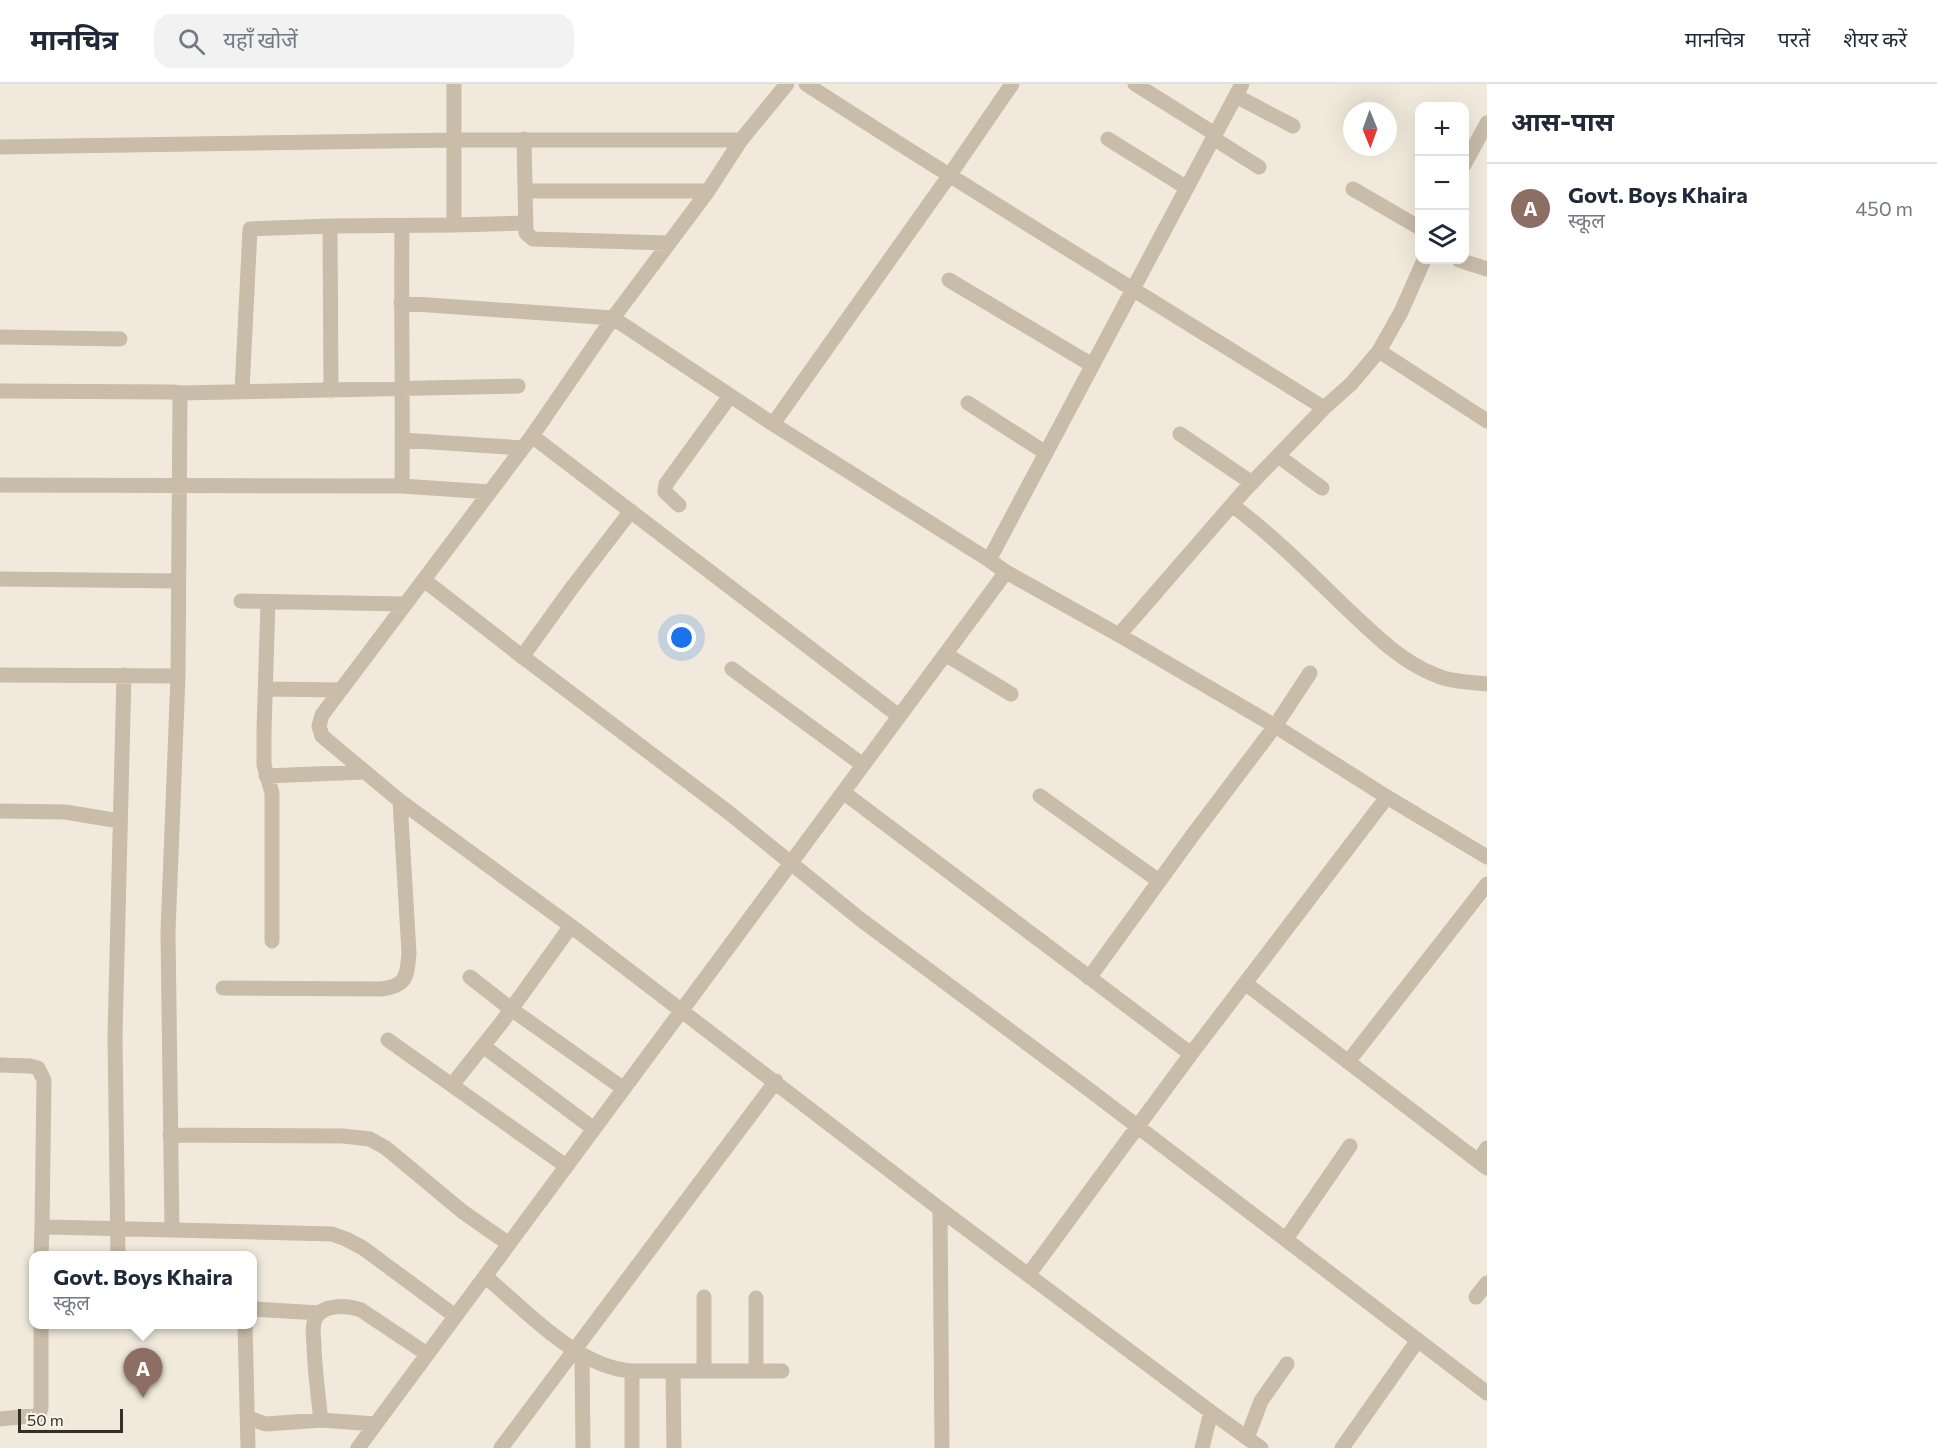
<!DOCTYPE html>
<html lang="hi">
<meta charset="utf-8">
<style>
:root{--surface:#fff;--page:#f2f2f3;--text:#1f2937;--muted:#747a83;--line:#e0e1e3;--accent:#db2777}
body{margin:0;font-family:Commissioner,"Noto Sans Devanagari",sans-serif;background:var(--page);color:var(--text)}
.controls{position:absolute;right:18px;top:18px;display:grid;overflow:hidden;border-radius:12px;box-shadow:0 6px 24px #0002}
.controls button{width:54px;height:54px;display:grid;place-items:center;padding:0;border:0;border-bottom:2px solid var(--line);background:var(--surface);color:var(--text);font:30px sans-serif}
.compass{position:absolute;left:1343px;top:18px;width:54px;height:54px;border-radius:50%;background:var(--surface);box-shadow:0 6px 24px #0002;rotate:179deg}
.scale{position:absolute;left:18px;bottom:15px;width:105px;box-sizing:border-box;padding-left:6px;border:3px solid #362f28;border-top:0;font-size:16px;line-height:21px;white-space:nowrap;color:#362f28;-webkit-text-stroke:4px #f9f4e9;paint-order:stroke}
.you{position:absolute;left:682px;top:554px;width:21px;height:21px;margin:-15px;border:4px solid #fff;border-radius:50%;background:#1a73e8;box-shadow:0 0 0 9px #1a73e833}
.badge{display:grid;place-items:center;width:39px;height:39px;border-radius:50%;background:var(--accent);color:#fff;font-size:20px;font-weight:700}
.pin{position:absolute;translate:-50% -50px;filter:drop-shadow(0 2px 3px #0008)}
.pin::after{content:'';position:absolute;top:32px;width:21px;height:18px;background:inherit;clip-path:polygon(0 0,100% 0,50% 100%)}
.popup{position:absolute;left:29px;top:1167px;width:228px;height:78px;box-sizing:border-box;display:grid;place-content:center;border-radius:12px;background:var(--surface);filter:drop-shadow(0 2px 4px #0005);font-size:20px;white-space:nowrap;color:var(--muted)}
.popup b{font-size:22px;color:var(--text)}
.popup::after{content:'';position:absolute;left:50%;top:100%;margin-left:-12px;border:12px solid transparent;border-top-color:var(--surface)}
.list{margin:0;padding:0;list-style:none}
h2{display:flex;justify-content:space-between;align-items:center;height:78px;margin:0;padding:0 24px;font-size:26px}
h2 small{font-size:20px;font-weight:400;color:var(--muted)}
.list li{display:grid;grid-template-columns:39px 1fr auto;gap:18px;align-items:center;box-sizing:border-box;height:90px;padding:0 24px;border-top:2px solid var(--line)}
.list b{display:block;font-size:22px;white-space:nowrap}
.list p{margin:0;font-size:20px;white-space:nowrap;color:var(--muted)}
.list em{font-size:20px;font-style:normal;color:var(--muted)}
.icon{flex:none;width:33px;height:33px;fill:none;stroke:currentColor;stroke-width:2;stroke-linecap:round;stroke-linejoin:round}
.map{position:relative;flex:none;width:1487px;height:1364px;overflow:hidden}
header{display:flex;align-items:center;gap:36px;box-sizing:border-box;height:84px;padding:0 30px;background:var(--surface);border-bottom:2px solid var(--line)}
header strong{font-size:28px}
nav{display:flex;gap:33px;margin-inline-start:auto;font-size:21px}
.search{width:420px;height:54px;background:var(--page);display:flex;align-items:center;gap:15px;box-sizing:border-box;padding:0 21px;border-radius:18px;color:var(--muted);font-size:22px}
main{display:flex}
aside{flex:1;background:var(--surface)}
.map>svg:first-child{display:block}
</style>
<header>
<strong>मानचित्र</strong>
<div class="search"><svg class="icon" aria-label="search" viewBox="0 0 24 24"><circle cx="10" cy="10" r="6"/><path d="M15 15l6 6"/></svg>यहाँ खोजें</div>
<nav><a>मानचित्र</a><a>परतें</a><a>शेयर करें</a></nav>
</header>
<main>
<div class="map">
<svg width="1487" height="1364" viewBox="0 0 1487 1364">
<rect width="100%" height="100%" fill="#f1eadc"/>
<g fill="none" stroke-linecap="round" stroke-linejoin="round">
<path stroke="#c9bca9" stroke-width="15" d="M787,0L741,56L708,107L613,234L532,352L322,631L319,642L322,652L400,717L571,842L940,1125L1211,1328L1261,1364
M806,0C977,111 1152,216 1324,324
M1135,0L1215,50
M1242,0L989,476L1006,488L1119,551L1275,642L1387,713L1487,773
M1236,12L1293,42
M1213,54L1259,83
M524,55L526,149L533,155L669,159
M1108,55L1187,104
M0,63L454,56H741
M1464,81L1487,39
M1353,105L1420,144
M525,107H708
M454,141V0
M330,142L331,307
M402,142C401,229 403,315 402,402
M1459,176L1487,185
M949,196L1092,281
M401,219L613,234L773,340L989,476
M0,253L120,255
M1379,267L1487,337
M0,307L173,308L180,309L178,592L168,848L172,1146
M242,307L250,145L330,142L454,141L526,139
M180,309L518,302
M968,319L1046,369
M773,340L949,92L1012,0
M1180,350L1252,399
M532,352L899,632
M402,356L523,364
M1278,372L1322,404
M0,401L402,402L490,408
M679,421L665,408L666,400L730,312
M1232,421C1271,450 1307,486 1342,520C1370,546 1397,575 1433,590C1450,598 1468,598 1487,600
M0,495L178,497
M424,496L515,567L728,728L860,835L1087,1004L1487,1309
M241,517L405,520
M268,518L264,646V681L272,709V857
M1119,551L1244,407L1324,324L1351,300L1379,267L1401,228L1424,176
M945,570L1011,610
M522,573L571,505L631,427
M732,585L863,681
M0,591L178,592
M265,605L341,606
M266,692L365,688
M843,708L1191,970L1387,713
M1040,712L1159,797
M0,727L65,728L120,737
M470,893L511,925L624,1005
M1089,894L1192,752L1275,642L1310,589
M1245,899L1487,1084
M223,904L381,905C407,902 407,892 409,869L400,717
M388,956L566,1082
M483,962L594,1045
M1348,978L1487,800
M0,981L30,982L38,984L44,996L42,1144
M452,1001L502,938L571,842
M170,1051L343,1052L370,1055L386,1064L463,1128L509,1160
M1478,1077L1487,1064
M940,1125L942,1364
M1286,1155L1350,1062
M41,1172L42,1144L49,1143L332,1150L346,1155L363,1164L455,1232
M118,1172L115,952L124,591
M1029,1190L1191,970
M485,1192C525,1226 578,1284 632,1287H782
M704,1213V1287
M1476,1213L1487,1199
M252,1225L320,1229
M245,1240L248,1364
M582,1272L583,1364
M673,1287L674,1364
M756,1287V1214
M248,1334L266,1340L321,1336L375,1340
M0,1335L39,1331L41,1324V1240
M321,1336C318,1312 315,1287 314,1263C314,1255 312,1246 314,1239C318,1219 347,1221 361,1226L427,1270
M1247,1354L1261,1317L1287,1280
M358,1364L1006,488
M501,1364L776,997
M632,1364V1287
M1202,1364L1211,1328
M1342,1364L1418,1256"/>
</g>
</svg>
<div class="controls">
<button>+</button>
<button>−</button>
<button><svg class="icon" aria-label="layers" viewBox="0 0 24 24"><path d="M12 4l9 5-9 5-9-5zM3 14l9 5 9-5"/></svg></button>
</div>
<svg class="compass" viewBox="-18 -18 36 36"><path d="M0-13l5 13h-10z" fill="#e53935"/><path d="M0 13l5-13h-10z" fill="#747a83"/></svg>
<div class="scale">50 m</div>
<div class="you"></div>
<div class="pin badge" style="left:143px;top:1314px;background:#8d6e63">A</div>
<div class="popup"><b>Govt. Boys Khaira</b>स्कूल</div>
</div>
<aside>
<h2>आस-पास<small></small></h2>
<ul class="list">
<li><span class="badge" style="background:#8d6e63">A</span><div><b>Govt. Boys Khaira</b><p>स्कूल</p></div><em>450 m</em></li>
</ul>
</aside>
</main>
